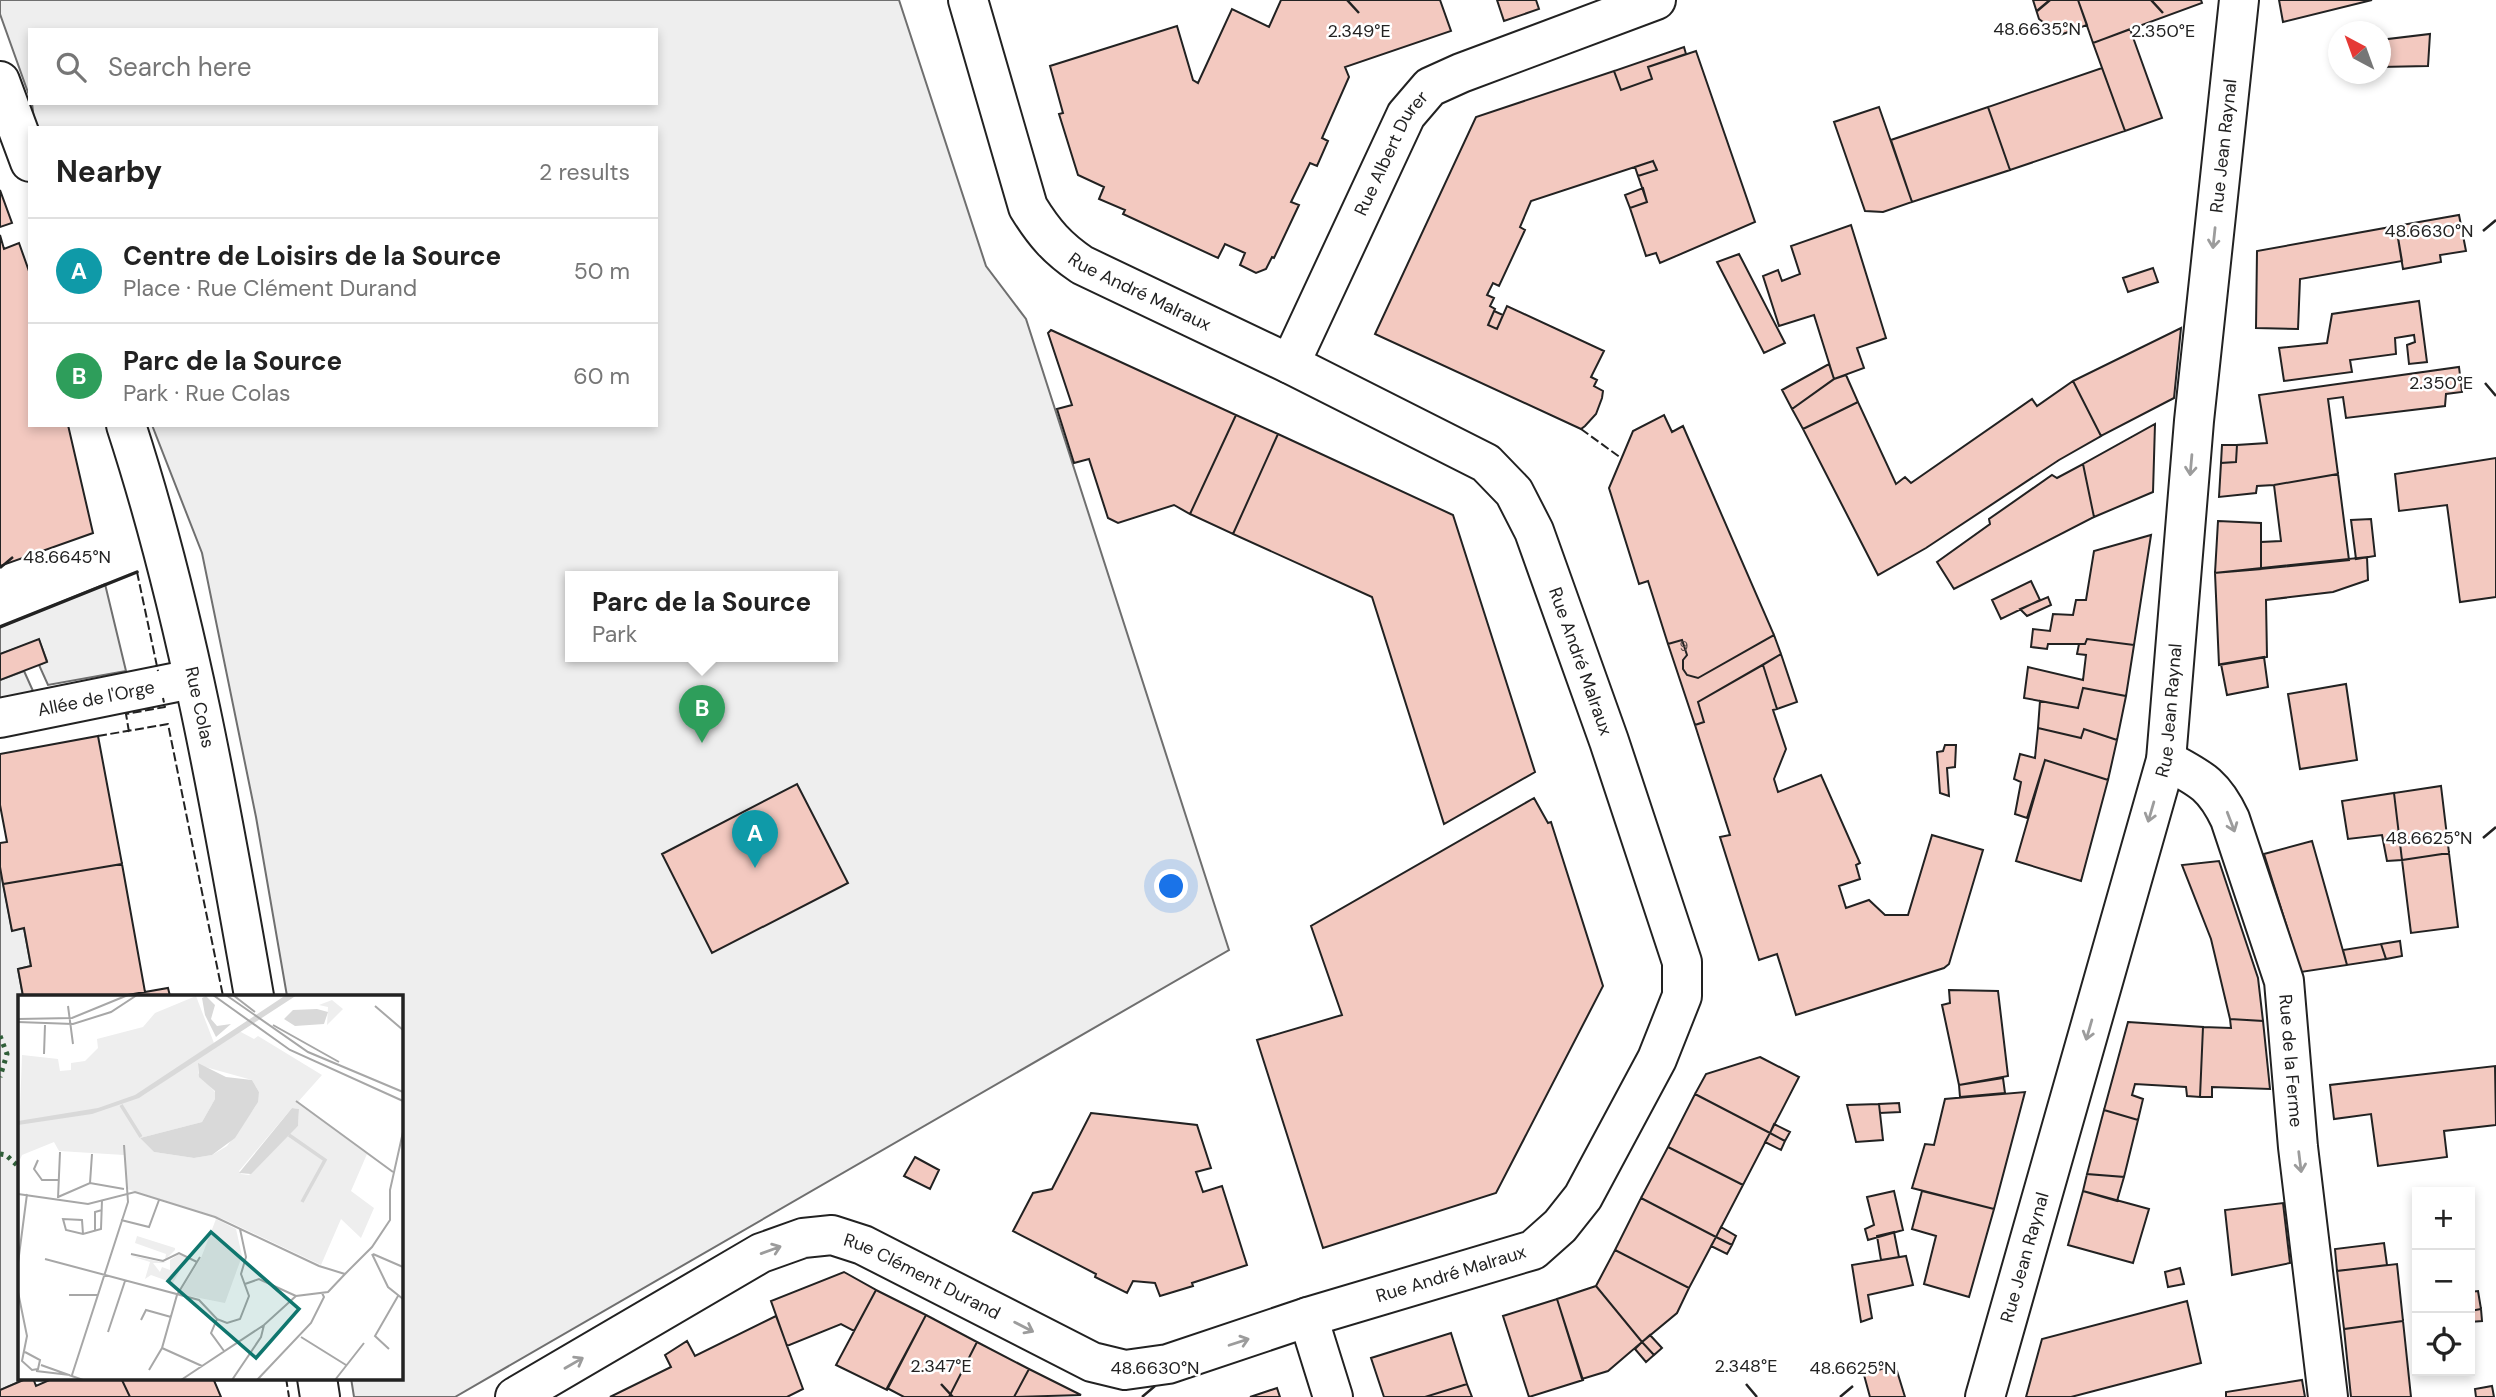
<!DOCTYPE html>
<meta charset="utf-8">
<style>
:root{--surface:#fff;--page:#f2f2f2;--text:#222;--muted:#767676;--line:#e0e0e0;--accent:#ea580c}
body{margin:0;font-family:"DM Sans",sans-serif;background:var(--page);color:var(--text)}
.controls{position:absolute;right:21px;bottom:21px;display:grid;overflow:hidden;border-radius:0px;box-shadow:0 4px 10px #0003}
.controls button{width:63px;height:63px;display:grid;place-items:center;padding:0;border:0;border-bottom:2px solid var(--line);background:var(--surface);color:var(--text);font:35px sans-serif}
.compass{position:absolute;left:2328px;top:21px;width:63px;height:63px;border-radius:50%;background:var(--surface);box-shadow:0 4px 10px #0003;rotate:319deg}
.you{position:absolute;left:1172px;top:887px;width:24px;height:24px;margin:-18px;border:5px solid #fff;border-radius:50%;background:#1a73e8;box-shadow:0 0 0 10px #1a73e833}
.badge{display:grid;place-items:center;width:46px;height:46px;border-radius:50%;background:var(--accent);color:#fff;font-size:23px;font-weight:700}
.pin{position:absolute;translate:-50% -58px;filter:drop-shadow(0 2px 4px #0008)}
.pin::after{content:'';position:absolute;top:37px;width:24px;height:21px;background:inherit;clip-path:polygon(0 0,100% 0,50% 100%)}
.popup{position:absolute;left:565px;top:571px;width:273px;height:91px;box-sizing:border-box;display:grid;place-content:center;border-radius:0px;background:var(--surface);filter:drop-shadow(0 2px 5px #0005);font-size:23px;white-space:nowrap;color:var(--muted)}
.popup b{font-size:26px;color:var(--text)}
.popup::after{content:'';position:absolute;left:50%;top:100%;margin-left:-14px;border:14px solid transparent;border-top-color:var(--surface)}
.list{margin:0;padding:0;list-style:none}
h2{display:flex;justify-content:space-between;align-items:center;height:91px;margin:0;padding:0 28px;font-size:30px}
h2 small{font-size:23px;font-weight:400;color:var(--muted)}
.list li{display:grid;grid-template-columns:46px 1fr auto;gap:21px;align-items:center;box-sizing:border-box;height:105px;padding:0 28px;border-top:2px solid var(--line)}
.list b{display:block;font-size:26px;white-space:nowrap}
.list p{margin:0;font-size:23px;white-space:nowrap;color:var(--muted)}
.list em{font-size:23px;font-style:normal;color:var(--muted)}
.icon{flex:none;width:38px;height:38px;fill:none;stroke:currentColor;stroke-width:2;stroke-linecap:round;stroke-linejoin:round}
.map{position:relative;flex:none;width:2496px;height:1397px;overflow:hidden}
.search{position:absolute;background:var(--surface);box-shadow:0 4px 10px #0003;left:28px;top:28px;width:630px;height:77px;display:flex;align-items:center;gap:18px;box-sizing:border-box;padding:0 24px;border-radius:0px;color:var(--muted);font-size:26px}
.panel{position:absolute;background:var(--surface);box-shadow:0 4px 10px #0003;left:28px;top:126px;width:630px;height:301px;border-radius:0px}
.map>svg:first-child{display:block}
</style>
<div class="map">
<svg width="2496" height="1397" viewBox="0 0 2496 1397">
<rect width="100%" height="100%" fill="#fff"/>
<path fill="#eee" stroke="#6f6f6f" stroke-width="2" fill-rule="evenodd" d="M0,0H899L986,266L1026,319L1229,950L455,1397H354L351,1378H401V996H287L256,817L202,553L152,425H656V128H35L32,103H656V30H30V98L0,14ZM571,577H833V657H571Z
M105,584L126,671L48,685L39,665L47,661L39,640L0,654V627Z
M24,671L33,691L0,702V680Z
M0,867L12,930L24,928L31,966L18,969L23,996H19V1378H28L0,1390Z"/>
<path fill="#f3c9c0" stroke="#222" stroke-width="2" d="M1281,0H1440L1451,31L1345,67L1349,77L1322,138L1328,141L1317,166L1310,163L1291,202L1299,205L1274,258L1272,257L1266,269L1256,273L1240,265L1245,253L1225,244L1218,258L1123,214L1125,210L1099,199L1104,187L1078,175L1059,114L1063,113L1050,66L1177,26L1193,80L1198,83L1232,9L1269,27Z
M1497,0H1536L1539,9L1504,21Z
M2033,0H2078L2087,25L2060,35L2039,19Z
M2078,0H2201L2202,3L2093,43Z
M2279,0H2372L2283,22Z
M2130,29L2162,118L2125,131L2093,43Z
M2430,34L2428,66L2380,67V40Z
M1684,47L1686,54L1648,67L1652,79L1621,90L1614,71Z
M1696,51L1755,222L1660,263L1656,253L1646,256L1630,208L1647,202L1638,176L1657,170L1653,161L1531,201L1520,227L1525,230L1499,286L1493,283L1487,295L1494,298L1490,306L1495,309L1488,325L1497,329L1507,306L1604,351L1591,377L1597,380L1594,386L1603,391L1602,398L1596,414L1585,426L1581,429L1375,334L1476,117L1614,71L1621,90L1652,79L1648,67Z
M2102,68L2125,131L2010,170L1988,107Z
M1879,107L1912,202L1883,212L1865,211L1834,122Z
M1988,107L2010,170L1912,202L1891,140Z
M1653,161L1657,170L1638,176L1635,167Z
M1643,188L1647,202L1630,208L1625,195Z
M0,190L12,223L0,227Z
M2459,215L2466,251L2440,255L2441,262L2403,269L2396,226Z
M1851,225L1886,338L1857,348L1864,368L1834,379L1814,315L1779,326L1763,276L1778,270L1782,281L1800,274L1791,246Z
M2396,226L2402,261L2300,279L2298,329L2256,328L2257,251Z
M0,235L4,249L19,243L30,274V425H68L93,533L0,566Z
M1739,254L1785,343L1764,353L1717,262Z
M2153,268L2158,282L2128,292L2123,278Z
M2419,301L2427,362L2409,364L2407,345L2415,342L2414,335L2395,338L2396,354L2350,360L2352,372L2284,381L2279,348L2327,343L2332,314Z
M1494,311L1503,315L1497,329L1488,325Z
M2181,328L2174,398L2101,436L2073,381Z
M1051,330L1236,415L1190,514L1174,505L1118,523L1108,518L1089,459L1074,463L1057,409L1072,405L1048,333Z
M1829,364L1834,379L1792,409L1782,390Z
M2459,367L2462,392L2446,394L2445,406L2346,418L2343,397L2328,399L2338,474L2274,485L2257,486L2256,493L2219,497L2221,463L2236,462L2237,445L2267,443L2259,395Z
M1846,375L1858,402L1803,429L1792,409L1834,379Z
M2073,381L2101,436L2059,460L1926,548L1878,575L1803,429L1858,402L1896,484L1905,477L1911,483L2032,399L2037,406Z
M1236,415L1278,434L1233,534L1190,514Z
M1664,415L1672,432L1683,426L1774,635L1698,678L1687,675L1683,669V660L1687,655L1682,640L1668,644L1648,581L1639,584L1609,488L1633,431Z
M2155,424L2153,492L2094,517L2083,464Z
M1278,434L1453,515L1535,772L1444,824L1372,597L1233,534Z
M2222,445H2237L2236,462L2221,463Z
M2496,458V597L2460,602L2447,505L2399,511L2395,474Z
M2083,464L2094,517L1954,589L1937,562L1990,524L1989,519L2052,475L2057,478Z
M2338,474L2349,560L2261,569V542L2281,541L2274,485Z
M2371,519L2375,556L2356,559L2351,520Z
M2218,521L2261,523V569L2215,573Z
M2151,535L2134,645L2087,639L2085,644H2048L2047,649L2031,647L2033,629L2050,631L2053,614L2073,615L2076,600H2086L2094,551Z
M2367,557L2368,580L2333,592L2266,600L2267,657L2219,665L2215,573Z
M2031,581L2040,600L2001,619L1992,600Z
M2048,597L2051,605L2027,616L2020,609Z
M1774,635L1781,654L1698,702L1704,722L1695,725L1668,644L1682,640L1687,655L1683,660V669L1687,675L1698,678Z
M39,639L47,662L0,680V654Z
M2087,639L2134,645L2126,696L2083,688L2078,708L2024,698L2028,667L2083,680L2086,655L2077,654L2079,644H2085Z
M1781,654L1797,702L1777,709L1763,665Z
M2264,657L2268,687L2227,695L2221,664Z
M1763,665L1777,709L1773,710L1786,749L1774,779L1778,792L1821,775L1860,863L1856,865L1860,879L1839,886L1846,908L1869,900L1885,915H1908L1932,835L1983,850L1949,964L1944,968L1796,1015L1777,954L1759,960L1720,837L1730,835L1695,725L1704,722L1698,702Z
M2346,684L2357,760L2300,769L2288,694Z
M2083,688L2126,696L2117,740L2084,729L2081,738L2038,728L2040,701L2078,708Z
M2038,728L2081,738L2084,729L2117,740L2108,780L2045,760L2027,818L2015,814L2021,782L2014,779L2020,754L2035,758Z
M98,736L122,864L3,884L0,867V843L7,842L0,805V754Z
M1945,745H1956L1955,767L1947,768L1949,796L1940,793L1937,752L1943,751Z
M2045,760L2108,780L2081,881L2016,861Z
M797,784L848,883L712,953L662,854Z
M2441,786L2449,853L2402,860L2394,793Z
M2394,793L2402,860L2387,861L2382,835L2348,839L2342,801Z
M1534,798L1548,823L1551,822L1603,986L1496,1193L1323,1248L1257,1040L1342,1015L1311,926Z
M2312,841L2347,965L2301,972L2264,854Z
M2449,853L2458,927L2411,933L2402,860Z
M2219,861L2258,978L2263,1021L2230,1019L2211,939L2182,865Z
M122,864L145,992L122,996H23L18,969L31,966L24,928L12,931L3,884Z
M2400,941L2402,956L2386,959L2381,944Z
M2381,944L2386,959L2347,965L2343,950Z
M168,988L170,996H122Z
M1949,990L1998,991L2008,1076L1959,1085L1942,1005L1950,1003Z
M2230,1019L2263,1021L2270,1089L2212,1087V1097H2200L2203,1027L2231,1028Z
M2128,1022L2203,1027L2200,1097L2187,1096L2186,1087L2135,1084L2132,1095L2143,1099L2138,1120L2104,1110Z
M1760,1057L1799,1077L1770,1133L1695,1094L1706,1074Z
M2495,1066L2496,1125L2444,1131L2447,1157L2378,1166L2371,1114L2334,1119L2330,1085Z
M2003,1078L2005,1093L1960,1097L1959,1085Z
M2025,1092L1994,1209L1912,1188L1925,1144L1934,1145L1945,1099Z
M1695,1094L1770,1133L1743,1185L1668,1147Z
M1899,1103L1900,1112L1880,1113L1879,1104Z
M1879,1104L1883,1140L1856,1142L1847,1105Z
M2104,1110L2138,1120L2124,1177L2087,1174Z
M1091,1113L1197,1125L1211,1168L1196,1172L1203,1192L1222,1186L1247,1265L1192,1283L1193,1286L1160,1296L1155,1283L1133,1281L1127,1293L1095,1277L1096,1274L1013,1231L1033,1193L1052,1189Z
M1774,1124L1790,1132L1785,1141L1770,1133Z
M1770,1133L1785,1141L1781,1150L1765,1142Z
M1668,1147L1743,1185L1716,1237L1641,1198Z
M915,1157L939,1170L930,1189L904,1176Z
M2087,1174L2124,1177L2117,1201L2083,1191Z
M1894,1191L1903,1230L1868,1240L1865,1229L1874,1225L1867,1197Z
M1922,1191L1994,1209L1969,1297L1924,1284L1936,1236L1912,1229Z
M2083,1191L2149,1209L2133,1263L2068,1245Z
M1641,1198L1716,1237L1689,1288L1615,1250Z
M2283,1203L2290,1263L2232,1275L2225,1210Z
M1721,1227L1736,1236L1732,1245L1716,1237Z
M1894,1232L1899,1257L1881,1260L1877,1236Z
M1716,1237L1732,1245L1727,1254L1711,1246Z
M2384,1243L2387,1265L2337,1271L2335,1249Z
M1615,1250L1689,1288L1677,1313L1642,1342L1596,1286Z
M1906,1256L1913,1285L1868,1295L1872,1318L1861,1322L1852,1265Z
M2397,1264L2403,1321L2344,1329L2337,1271Z
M2180,1268L2184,1284L2168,1287L2165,1272Z
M844,1272L876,1290L854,1331L841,1324L787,1346L771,1301Z
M1596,1286L1642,1342L1608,1371L1582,1379L1557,1299Z
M876,1290L926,1315L887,1390L836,1365Z
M2478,1291L2481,1309L2470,1311V1292Z
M1557,1299L1583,1380L1529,1397L1503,1316Z
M2187,1301L2201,1363L2071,1397H2026L2042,1339Z
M2481,1309L2482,1321L2470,1322V1311Z
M926,1315L977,1342L949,1397H904L887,1388Z
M776,1316L803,1389L787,1397H610L671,1367L665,1355L687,1341L695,1356Z
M2403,1321L2411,1397H2351L2344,1329Z
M1451,1333L1467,1384L1425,1397H1384L1371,1358Z
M1650,1335L1662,1348L1654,1355L1642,1342Z
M977,1342L1029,1369L1014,1397H949Z
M1642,1342L1654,1355L1646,1362L1635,1349Z
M1890,1366L1897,1371L1905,1397H1870L1864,1375Z
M1029,1369L1081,1395L1014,1397Z
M28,1378H33L36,1386L54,1378H121L130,1397H0V1390Z
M121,1378H213L221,1397H130Z
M2302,1380L2305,1397H2226V1392Z
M1467,1384L1472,1397H1425Z
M2492,1386L2494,1397H2476L2475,1389Z
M1277,1388L1280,1397H1250Z"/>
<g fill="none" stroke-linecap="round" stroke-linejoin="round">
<g stroke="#222" stroke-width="42">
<g id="minor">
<path id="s1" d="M968,0L1028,207C1044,233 1057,248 1082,265L1290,364L1486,463L1514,492L1534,531L1609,741L1682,962V996L1657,1059L1583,1197L1560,1226L1533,1250L1308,1317L1333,1397"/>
<path d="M0,81L30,162"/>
<path id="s2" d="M1290,364L1406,115L1430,87L1461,73L1656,0"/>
<path id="s3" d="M126,425C186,609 221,806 254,996"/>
<path id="s4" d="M0,718L192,679"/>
<path id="s5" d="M2166,760C2199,778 2213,783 2230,819L2284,981L2298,1147L2328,1397"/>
<path d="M317,1378L320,1397"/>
<path id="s6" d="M515,1397L761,1253L803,1238L832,1235L863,1245L1092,1362L1125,1370L1168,1364L1308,1317"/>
<path id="s7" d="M1985,1397L2166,760L2194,421L2239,0"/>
</g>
</g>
<use href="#minor" stroke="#fff" stroke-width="38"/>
<path stroke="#2f5e38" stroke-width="5" stroke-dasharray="3.5 5" stroke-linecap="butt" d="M0,1036L7,1054L0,1077
M0,1154L6,1155L19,1167"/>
<path stroke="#222" stroke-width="2" stroke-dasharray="9 3.5" stroke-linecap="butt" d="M1581,429L1621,458
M137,572L158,671
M129,732L126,714L165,707L163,698
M98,736L168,724L223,996
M286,1378L289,1397"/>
<path stroke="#222" stroke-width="3.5" d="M0,627L137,572"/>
</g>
<defs><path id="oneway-shaft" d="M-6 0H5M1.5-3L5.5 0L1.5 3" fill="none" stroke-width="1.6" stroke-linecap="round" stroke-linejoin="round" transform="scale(1.75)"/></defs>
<g stroke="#9c9c9c">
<use href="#oneway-shaft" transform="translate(2214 238) rotate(96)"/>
<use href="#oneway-shaft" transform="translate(2191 465) rotate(95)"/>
<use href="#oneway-shaft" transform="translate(2151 812) rotate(106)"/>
<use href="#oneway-shaft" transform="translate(2231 822) rotate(69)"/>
<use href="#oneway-shaft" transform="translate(2089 1030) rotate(106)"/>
<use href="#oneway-shaft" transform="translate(2300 1162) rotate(83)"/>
<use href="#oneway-shaft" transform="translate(771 1250) rotate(-20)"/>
<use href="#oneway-shaft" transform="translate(1024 1327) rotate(27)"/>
<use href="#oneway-shaft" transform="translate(1239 1342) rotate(-18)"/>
<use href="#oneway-shaft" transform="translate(574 1363) rotate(-30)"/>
</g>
<path fill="none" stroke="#222" stroke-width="2.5" d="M1347,0L1359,13M2151,0L2163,13M2037,11L2050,0M2483,231L2496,220M2485,383L2496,396M0,568L13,557M2483,838L2496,827M941,1384L953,1397M1746,1384L1757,1397M1142,1397L1155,1386M1840,1397L1853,1386"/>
<g text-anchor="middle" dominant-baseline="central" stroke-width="5" stroke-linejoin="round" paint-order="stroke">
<g font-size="14" fill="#564c4a">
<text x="1684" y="646">9</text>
</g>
<g font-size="18" fill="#222" stroke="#fff">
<text stroke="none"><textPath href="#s7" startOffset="1279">Rue Jean Raynal</textPath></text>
<text stroke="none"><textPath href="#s2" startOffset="234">Rue Albert Durer</textPath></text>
<text stroke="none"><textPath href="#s1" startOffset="359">Rue André Malraux</textPath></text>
<text stroke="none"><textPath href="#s1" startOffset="968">Rue André Malraux</textPath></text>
<text stroke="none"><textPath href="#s4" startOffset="98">Allée de l'Orge</textPath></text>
<text stroke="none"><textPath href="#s3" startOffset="292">Rue Colas</textPath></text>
<text stroke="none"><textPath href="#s7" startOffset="712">Rue Jean Raynal</textPath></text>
<text stroke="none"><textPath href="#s5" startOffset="340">Rue de la Ferme</textPath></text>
<text stroke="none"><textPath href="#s7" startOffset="145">Rue Jean Raynal</textPath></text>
<text transform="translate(1451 1274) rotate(-17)">Rue André Malraux</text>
<text stroke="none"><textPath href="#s6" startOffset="458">Rue Clément Durand</textPath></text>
</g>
</g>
<g transform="translate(18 995)">
<rect width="385" height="385" fill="#fff"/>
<path d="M178,1L196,48L125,96L124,101L221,36L236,44L240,41L304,80L279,108L349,159L333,196L356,213L343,243L323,224L303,270L205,224L109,194L106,160L41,156L36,147L4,160L0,169L4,60L40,64L42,76L53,75V68L67,66L80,53L79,44L125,32L137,18ZM180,70L234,85L241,97L237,112L209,151L194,160L176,163L136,157L122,143L184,127L197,104V97L180,78ZM274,113L281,114L280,131L231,180L223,179L221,176ZM314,5L325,14L309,30L310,12L301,10ZM198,224L218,234L224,261L207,308L161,299L183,263ZM119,241L157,253V255L147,265L148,259L117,248ZM161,259L169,263L155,288L133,280L127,284L132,267L113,261L149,268H135L142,277L144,272L152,275V265Z" fill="#eee" fill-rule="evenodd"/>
<path d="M268,0H279L121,103L74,119L0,130V126L80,113L117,100ZM188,1L197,10L193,24L199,31L213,29L198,42L187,20L184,3ZM299,14L310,17L306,29L277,31L266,24L275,15ZM180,68L208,82L234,85L241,97L240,107L217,143L194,160L176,163L136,157L122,143L184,127L197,104V96L181,82ZM274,113L281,114L280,131L233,179L221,178Z" fill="#d9d9d9"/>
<path fill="none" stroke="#d9d9d9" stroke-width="3.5" d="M103,110L123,142M271,140L307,165L284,207"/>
<path fill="none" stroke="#a7a7a7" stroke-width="2" d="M195,0L272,55L385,106M208,0L290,57L385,97M215,0L237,17M50,11L55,49M357,11L385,35M0,24L54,23L110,0M0,27L55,29L93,17L119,0M255,30L321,67M26,59L27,30M278,106L375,177M20,165L16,174L24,185H40M72,188L74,159M0,199L70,209L117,197L197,222L301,271L327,279L354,252L372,225V195L385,137M40,202L72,188L106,194M40,203L42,157M103,225L131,232L141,205M77,235V217L84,215M65,239L64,225L45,224L48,235L65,239L83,234L84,205M113,259L145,266L161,258L179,267M354,259L370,292L385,304M355,259L385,272M27,264L181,305L199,324M0,268L9,199M227,289L241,284L278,301M0,297L9,341L4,366L14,375L20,374L22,365L7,357M51,300H80M123,325L128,315L153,322M90,337L107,286M283,342L328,370M144,353L184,371M371,354L357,341L380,301M206,356L193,338L199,324L209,328L222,324L231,301L223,279L228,262L222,234M23,370L65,385M131,375L144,353L159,300L182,262M18,376L52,380M54,380L110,207L106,150M163,385L246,330L278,301L310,297L327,279M214,385L243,342L246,330M239,385L293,328L306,302L304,298M317,385L346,348"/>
<path fill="#0f766e" fill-opacity="0.15" stroke="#0f766e" stroke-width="3.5" d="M193,237L281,314L238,363L150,286Z"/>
<rect width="385" height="385" fill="none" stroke="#222" stroke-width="3.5"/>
</g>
<g font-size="18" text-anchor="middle" fill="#222" stroke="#fff" stroke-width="5" stroke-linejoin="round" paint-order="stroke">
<text x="2037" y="35">48.6635°N</text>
<text x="2163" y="37">2.350°E</text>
<text x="1359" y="37">2.349°E</text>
<text x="2429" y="237">48.6630°N</text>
<text x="2441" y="389">2.350°E</text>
<text x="67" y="563">48.6645°N</text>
<text x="2429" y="844">48.6625°N</text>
<text x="941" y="1372">2.347°E</text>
<text x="1746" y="1372">2.348°E</text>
<text x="1155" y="1374">48.6630°N</text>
<text x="1853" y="1374">48.6625°N</text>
</g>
</svg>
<div class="controls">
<button>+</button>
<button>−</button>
<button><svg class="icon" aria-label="locate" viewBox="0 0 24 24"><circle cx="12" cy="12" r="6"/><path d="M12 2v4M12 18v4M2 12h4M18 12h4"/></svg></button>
</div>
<svg class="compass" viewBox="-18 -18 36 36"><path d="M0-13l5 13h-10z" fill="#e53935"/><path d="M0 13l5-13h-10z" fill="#767676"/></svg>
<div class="you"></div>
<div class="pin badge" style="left:755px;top:868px;background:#0f9aa8">A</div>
<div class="pin badge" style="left:702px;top:743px;background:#2e9e5b">B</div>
<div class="popup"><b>Parc de la Source</b>Park</div>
<div class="search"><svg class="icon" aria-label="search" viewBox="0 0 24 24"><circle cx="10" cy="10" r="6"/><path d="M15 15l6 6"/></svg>Search here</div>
<section class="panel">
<h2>Nearby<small>2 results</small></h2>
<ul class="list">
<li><span class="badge" style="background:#0f9aa8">A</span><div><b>Centre de Loisirs de la Source</b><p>Place · Rue Clément Durand</p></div><em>50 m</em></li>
<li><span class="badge" style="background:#2e9e5b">B</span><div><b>Parc de la Source</b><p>Park · Rue Colas</p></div><em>60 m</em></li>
</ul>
</section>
</div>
